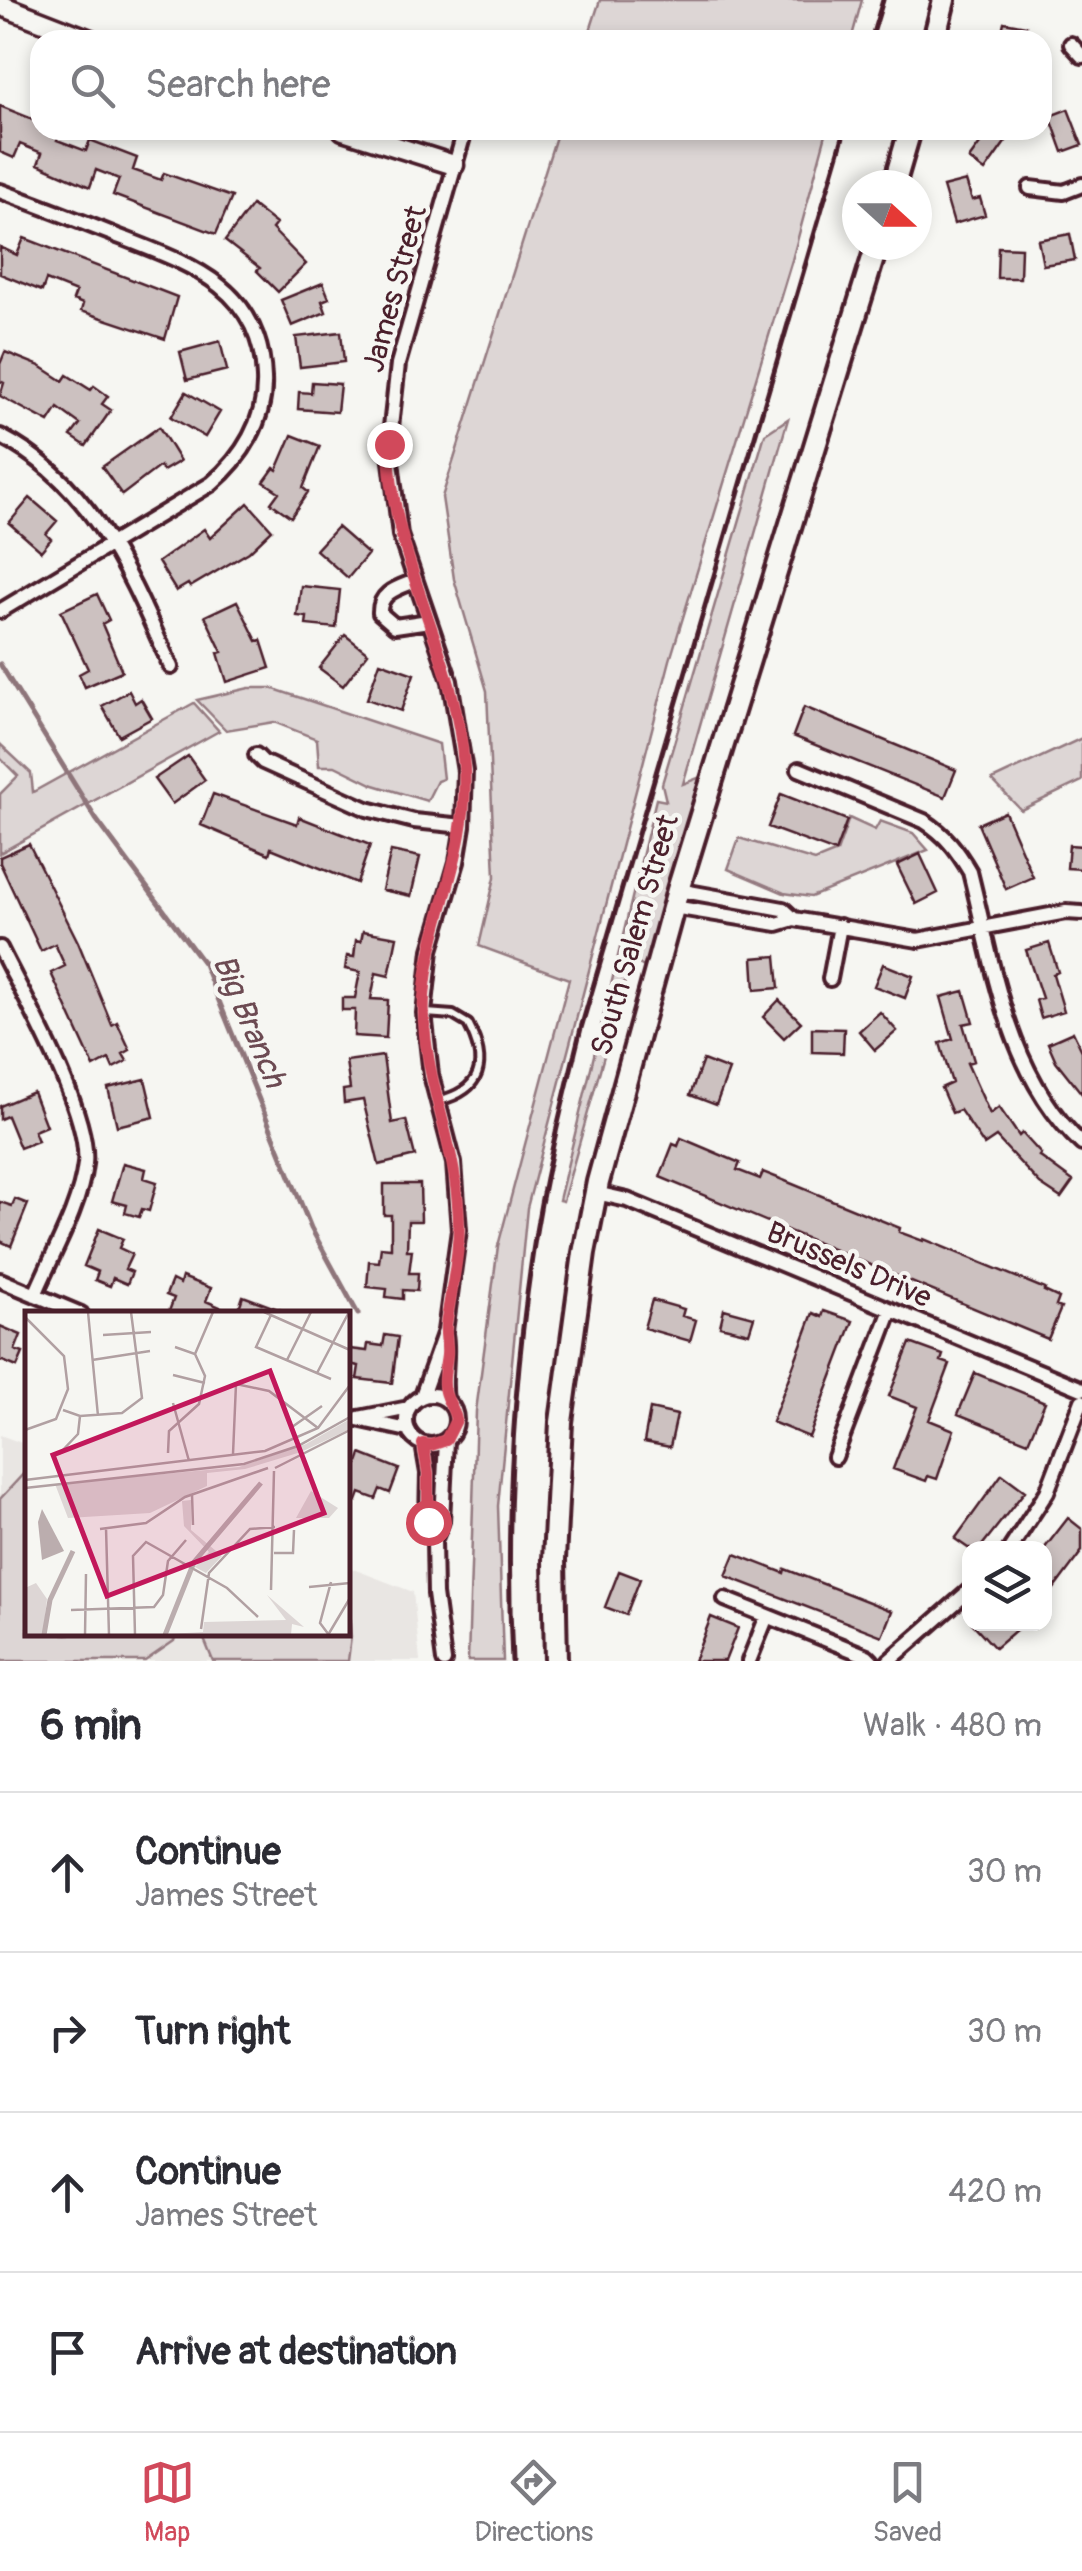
<!DOCTYPE html>
<meta charset="utf-8">
<style>
:root{--surface:#fff;--page:#f2f2f3;--text:#2b2b33;--muted:#7c7c81;--line:#e1e1e2;--accent:#d1495b}
body{margin:0;font-family:Pangolin,sans-serif;background:var(--page);color:var(--text)}
.controls{position:absolute;right:30px;bottom:30px;display:grid;overflow:hidden;border-radius:20px;box-shadow:0 5px 15px #0003}
.controls button{width:90px;height:90px;display:grid;place-items:center;padding:0;border:0;border-bottom:2px solid var(--line);background:var(--surface);color:var(--text);font:50px sans-serif}
.compass{position:absolute;left:842px;top:170px;width:90px;height:90px;border-radius:50%;background:var(--surface);box-shadow:0 5px 15px #0003;rotate:111deg}
.stop{position:absolute;width:30px;height:30px;margin:-22px;border:8px solid #d1495b;border-radius:50%;background:#fff}
.stop.end{background:#d1495b;border-color:#fff;box-shadow:0 2px 10px #0008}
.list{margin:0;padding:0;list-style:none}
h2{display:flex;justify-content:space-between;align-items:center;height:130px;margin:0;padding:0 40px;font-size:42px}
h2 small{font-size:32px;font-weight:400;color:var(--muted)}
.list li{display:grid;grid-template-columns:65px 1fr auto;gap:30px;align-items:center;box-sizing:border-box;height:160px;padding:0 40px;border-top:2px solid var(--line)}
.list b{display:block;font-size:38px;white-space:nowrap}
.list p{margin:0;font-size:32px;white-space:nowrap;color:var(--muted)}
.list em{font-size:32px;font-style:normal;color:var(--muted)}
.icon{flex:none;width:55px;height:55px;fill:none;stroke:currentColor;stroke-width:2;stroke-linecap:round;stroke-linejoin:round}
.map{position:relative;flex:none;width:1082px;height:1661px;overflow:hidden}
.search{position:absolute;background:var(--surface);box-shadow:0 5px 15px #0003;left:30px;right:30px;top:30px;height:110px;display:flex;align-items:center;gap:25px;box-sizing:border-box;padding:0 35px;border-radius:30px;color:var(--muted);font-size:38px}
.sheet{height:770px;background:var(--surface)}
nav{display:flex;justify-content:space-around;align-items:center;box-sizing:border-box;height:140px;border-top:2px solid var(--line);background:var(--surface);font-size:28px;color:var(--muted)}
nav a{display:grid;justify-items:center;gap:5px}
nav .on{color:var(--accent)}
.map>svg:first-child{display:block}
</style>
<div class="map">
<svg width="1082" height="1661" viewBox="0 0 1082 1661">
<rect width="100%" height="100%" fill="#f6f6f2"/>
<filter id="ink" filterUnits="userSpaceOnUse"><feTurbulence type="fractalNoise" baseFrequency=".01" numOctaves="2"/><feDisplacementMap in="SourceGraphic" scale="20" xChannelSelector="R" yChannelSelector="G"/><feConvolveMatrix kernelMatrix="1 2 1 2 8 2 1 2 1" color-interpolation-filters="sRGB"/></filter>
<g filter="url(#ink)">
<path fill="#e9e6e3" d="M0,1435L27,1445L28,1634H348V1567L413,1592L420,1661H0Z"/>
<path fill="#ddd6d5" stroke="#947a80" stroke-width="2.5" d="M600,0H862L851,40H587Z
M558,130H827L792,260L670,660L527,1208L498,1506L503,1661H468L476,1411L498,1246L569,979L479,946L495,877L487,691L454,579L442,497Z
M788,419L683,784L703,776L646,968L631,960L563,1201L559,1200L656,799L666,801L662,784L765,434Z
M249,688H271L439,744L443,779L437,781L427,801L374,785L335,766H319L317,739L274,722L226,730L197,700Z
M194,703L219,731L0,853V794L18,776L0,758V744L31,773L33,792Z
M1082,738V781L1021,810L992,780Z
M849,818L875,830L880,821L913,833L928,850L811,897L784,893L728,869L739,838L815,861L837,852Z
M27,1470L28,1634H176L174,1641L145,1661H0V1499Z
M348,1598L351,1637L348,1661H213L204,1639L208,1634H348Z"/>
<g fill="none" stroke-linecap="round" stroke-linejoin="round">
<path stroke="#8e747a" stroke-width="5" d="M0,664L96,819L204,964L311,1228L358,1314"/>
</g>
<path fill="#ccc1c0" stroke="#4a1f2b" stroke-width="2.5" d="M1004,22L1026,26L1024,40H1000Z
M0,106L40,122V130H61L57,140L86,151L90,140L137,158L133,170L161,180L164,173L232,197L216,234L113,195L119,179L96,170L90,187L38,164L42,153L20,144L14,158L0,152Z
M1068,109L1082,145L1063,152L1050,116Z
M990,130L1006,141L985,171L969,159Z
M966,181L972,200L980,198L985,215L954,224L943,187Z
M252,205L276,224L272,229L306,264L278,292L257,271L260,268L225,241Z
M1070,234L1075,260L1043,265L1038,240Z
M24,238L177,297L165,339L81,311L83,304L73,300L76,292L46,280L42,291L0,274V247L17,255Z
M998,247L1021,248L1020,278H997Z
M323,283L329,298L322,301L326,312L292,326L281,300Z
M341,332L344,362L300,367L296,337Z
M220,341L227,370L187,380L180,352Z
M5,352L40,366L63,381L67,375L91,390L94,386L108,396L102,404L111,410L86,446L71,436L80,424L58,408L49,422L0,396L4,383L0,381V364Z
M312,382L340,384L337,412L298,409L299,392L311,393Z
M186,392L220,412L205,437L171,417Z
M159,427L180,461L163,471L160,466L122,495L102,467Z
M292,435L320,446L303,488L308,492L291,517L271,503L279,492L264,482L274,468L277,470Z
M30,498L57,521L46,534L51,539L41,551L9,523Z
M248,503L272,530L249,552L190,587L188,584L176,591L158,562L204,529L210,538Z
M337,527L368,554L348,578L316,550Z
M301,586L340,590L336,628L306,625L307,617L297,616Z
M97,594L109,620L102,624L122,671L85,687L79,674L88,669L61,611Z
M237,601L257,641L261,640L270,668L227,682L218,653L222,652L205,616Z
M345,635L368,653L343,686L319,668Z
M380,662L414,674L401,711L367,699Z
M129,691L135,703L141,699L152,718L119,736L102,706Z
M804,707L956,770L945,797L793,736Z
M188,756L205,780L172,804L154,779Z
M213,794L297,824L299,817L370,845L357,883L271,848L269,854L201,825Z
M781,794L847,820L835,852L768,827Z
M1005,812L1033,877L1006,889L978,824Z
M29,844L78,942L112,1025L117,1022L130,1050L123,1054L127,1061L113,1068L109,1059L94,1067L51,973L65,966L55,944L41,951L0,863V857Z
M1069,845L1082,846V869L1067,868Z
M391,851L420,857L411,896L382,890Z
M920,854L938,893L916,904L897,865Z
M363,931L397,937L389,976L376,973L371,999L388,1000L386,1038L354,1036L355,1010H342V998H355L360,972L345,969L347,956L354,957L356,940L361,941Z
M1049,943L1058,972L1053,974L1064,1011L1041,1018L1036,1000L1042,998L1026,950Z
M776,956L779,988L755,990L753,958Z
M883,964L913,976L905,998L874,986Z
M964,991L973,1022L963,1024L974,1061L967,1063L990,1114L999,1107L1019,1136L1022,1133L1041,1154L1039,1156L1073,1181L1061,1198L1040,1184L996,1137L984,1145L960,1110L952,1113L941,1088L952,1083L940,1043L953,1039L941,997Z
M779,1000L801,1022L784,1038L763,1017Z
M880,1012L897,1031L875,1050L859,1031Z
M812,1028L844,1029L843,1053L812,1052Z
M1073,1032L1082,1051V1094L1056,1061L1048,1043Z
M383,1056L392,1123L406,1120L415,1156L379,1165L363,1100L344,1103L343,1090L350,1089L346,1061Z
M703,1060L729,1070L716,1105L690,1095Z
M145,1079L154,1117L117,1126L108,1088Z
M33,1092L46,1126L34,1131L38,1141L20,1148L7,1116L0,1119V1106Z
M681,1138L740,1163L737,1170L760,1179L763,1172L778,1178L900,1228L899,1232L923,1241L924,1239L1045,1289L1044,1291L1059,1298L1056,1306L1061,1308L1048,1339L660,1177L673,1144L678,1146Z
M123,1163L146,1169L144,1178L157,1182L149,1211L142,1209L139,1217L125,1213L127,1205L112,1201Z
M384,1184H420L421,1221H408L407,1250H412L409,1273H418L417,1291L403,1290V1299L386,1297L387,1289L367,1287L369,1261L379,1262L381,1247L391,1248V1215H384Z
M15,1199L28,1204L11,1246L0,1241V1202L12,1206Z
M99,1229L123,1239L119,1248L132,1254L125,1269L132,1272L127,1284L113,1278L110,1286L95,1280L98,1272L84,1266Z
M182,1277L211,1288L206,1301L236,1314H168L174,1298L166,1295L172,1280L180,1284Z
M243,1296L286,1312L285,1314H237Z
M652,1300L684,1309L682,1316L696,1320L690,1341L644,1328Z
M724,1309L754,1317L749,1333L720,1326Z
M824,1311L853,1321L809,1437L772,1422L813,1313L822,1317Z
M0,1326L21,1335L15,1350L23,1353L17,1367L0,1360Z
M385,1335L398,1337L392,1383L357,1379L359,1366L349,1364L350,1349L367,1351L368,1344L383,1346Z
M910,1343L943,1355L941,1361L950,1364L929,1420L954,1430L937,1479L928,1476L926,1481L893,1469L917,1407L889,1396Z
M975,1373L1045,1402L1028,1442L958,1414Z
M650,1409L677,1415L670,1447L644,1442Z
M361,1454L399,1469L390,1493L380,1489L376,1499L360,1493L357,1501L348,1498V1465L356,1468Z
M1002,1474L1025,1491L980,1548H968L955,1539Z
M1068,1518L1082,1529V1551L1053,1590L1044,1583V1549Z
M735,1554L784,1573L785,1569L892,1611L882,1636L726,1576Z
M619,1571L640,1579L626,1615L605,1607Z
M711,1617L738,1628L725,1661H694Z
M973,1624H1023L995,1648Z"/>
<g fill="none" stroke-linecap="round" stroke-linejoin="round">
<g stroke="#4a1f2b" stroke-width="14">
<path id="lane" d="M426,1013L453,1015L468,1024C489,1064 482,1090 438,1101"/>
</g>
<g stroke="#4a1f2b" stroke-width="20">
<path id="street" d="M1071,44L1082,56
M1030,188L1064,192L1082,185
M0,191C38,205 77,220 115,235C187,263 261,286 264,378C266,420 242,458 211,484L0,611
M0,436C94,484 130,576 171,667
M415,581C398,588 379,592 380,613L395,626L429,621
M256,755L263,762L367,809L414,821L463,826
M799,769L924,821C946,835 957,850 970,872C994,967 1007,1074 1082,1144
M678,890L783,909L794,919
M673,907L777,924L794,919L918,940L1066,912L1082,913
M0,948C24,997 91,1113 85,1164C80,1208 52,1254 35,1295
M830,979L840,926
M596,1193L627,1200L1082,1389
M0,1280L81,1314
M445,1334C449,1356 442,1377 446,1400
M406 1420a25 25 0 1 1 50 0a25 25 0 1 1-50 0Z
M422,1396L445,1331L459,1230L454,1163L431,1075L424,1013L431,950L457,862L463,826L465,771L450,681L400,535L389,445L398,364L465,130
M348,1417L408,1430
M359,1418L409,1408
M423,1444L428,1473L427,1521L434,1541L435,1594L444,1661
M835,1457L891,1310
M434,1541L442,1521L446,1440
M1010,1549L1047,1492L1082,1401
M725,1599L867,1656L872,1661
M749,1661L767,1616
M889,1661L970,1590"/>
</g>
<g stroke="#4a1f2b" stroke-width="25">
<path id="secondary" d="M0,5L90,40
M343,130L454,165"/>
</g>
<g stroke="#4a1f2b" stroke-width="28">
<path id="primary" d="M934,40L944,0
M894,185L910,130
M556,1661L554,1560L561,1422L584,1253L598,1182L678,890L877,245"/>
</g>
<use href="#lane" stroke="#f6f6f2" stroke-width="6"/>
<use href="#street" stroke="#f6f6f2" stroke-width="12"/>
<use href="#secondary" stroke="#f6f6f2" stroke-width="18"/>
<use href="#primary" stroke="#f6f6f2" stroke-width="20"/>
<path stroke="#4a1f2b" stroke-width="5" d="M871,40L883,0
M512,1661C505,1525 513,1386 533,1251C544,1176 563,1102 581,1028L845,130"/>
</g>
</g>
<g fill="none" stroke-linecap="round" stroke-linejoin="round" filter="url(#ink)">
<path stroke="#d1495b" stroke-width="12" d="M389,444C389,558 457,655 464,767C470,851 430,917 424,997C420,1069 453,1134 458,1205C462,1246 452,1285 446,1325C445,1335 448,1345 447,1355C446,1365 443,1375 444,1385C444,1399 454,1406 456,1420L446,1440L431,1445L423,1444L428,1473V1522"/>
</g>
<g text-anchor="middle" dominant-baseline="central" stroke-width="9" stroke-linejoin="round" paint-order="stroke">
<g font-size="30" fill="#4a1f2b" stroke="#f6f6f2">
<text transform="translate(395 289) rotate(-75)">James Street</text>
<text transform="translate(635 935) rotate(-74)">South Salem Street</text>
<text transform="translate(849 1265) rotate(23)">Brussels Drive</text>
</g>
<g font-size="32" font-style="italic" fill="#6c4a52" stroke="#f6f6f2">
<text transform="translate(249 1021) rotate(67)">Big Branch</text>
</g>
</g>
<g transform="translate(25 1311)">
<rect width="325" height="325" fill="#f6f6f2"/>
<path d="M325,108V118L276,141L220,158L182,162V175L125,202L43,207L30,173L214,156L281,133ZM286,180L313,197L304,207H271ZM166,189V219L197,245L181,262L159,250L171,255L184,241L159,215L157,190ZM11,272L22,288L18,324H0V277ZM242,284L279,316L267,313L266,324H126L178,321L179,311L261,309Z" fill="#ddd6d5"/>
<path d="M17,198L39,240L17,249L13,211Z" fill="#bbadae"/>
<path fill="none" stroke="#bbadae" stroke-width="5" d="M19,324L25,289L48,240M140,324L169,251L236,172"/>
<path fill="none" stroke="#b1a0a2" stroke-width="2.5" d="M63,1L73,105M239,1L325,39M246,4L231,36L306,68M0,6L39,45L43,78L31,108L0,119M78,24L126,21M170,43L188,1M67,49L125,40M262,49L286,1M292,62L324,1M148,64L180,72M148,92L164,150M38,99L55,105L97,102L117,87L106,1M267,116L297,95M143,142L144,120L174,93L180,65L170,43L150,36M34,143L53,123L55,105M208,143L211,73L244,80L293,117M250,157L325,119M0,169L240,140L293,117L325,74M0,177L219,153L273,135L325,106M167,183L168,214M81,217L84,324M75,218L121,212L160,186L243,157M249,242H268L269,219M284,276L325,272M246,279L249,160M46,299L129,296L138,284L143,250L161,229M176,318L184,262L225,218L250,216M60,324L61,263M110,324L108,245L121,231L202,277L233,306M303,324L325,287M304,324L295,312L306,271"/>
<path fill="#c2185b" fill-opacity="0.15" stroke="#c2185b" stroke-width="5" d="M245,60L299,202L82,285L28,144Z"/>
<rect width="325" height="325" fill="none" stroke="#4a1f2b" stroke-width="5"/>
</g>
</svg>
<div class="controls">
<button><svg class="icon" aria-label="layers" viewBox="0 0 24 24"><path d="M12 4l9 5-9 5-9-5zM3 14l9 5 9-5"/></svg></button>
</div>
<svg class="compass" viewBox="-18 -18 36 36"><path d="M0-13l5 13h-10z" fill="#e53935"/><path d="M0 13l5-13h-10z" fill="#7c7c81"/></svg>
<div class="stop" style="left:428px;top:1522px"></div>
<div class="stop end" style="left:389px;top:444px"></div>
<div class="search"><svg class="icon" aria-label="search" viewBox="0 0 24 24"><circle cx="10" cy="10" r="6"/><path d="M15 15l6 6"/></svg>Search here</div>
</div>
<section class="sheet">
<h2>6 min<small>Walk · 480 m</small></h2>
<ul class="list">
<li><svg class="icon" aria-label="ahead" viewBox="0 0 24 24"><path d="M12 20V5M6 11l6-6 6 6"/></svg><div><b>Continue</b><p>James Street</p></div><em>30 m</em></li>
<li><svg class="icon" aria-label="right" viewBox="0 0 24 24"><path d="M7 20v-9h11M14 6l5 5-5 5"/></svg><div><b>Turn right</b></div><em>30 m</em></li>
<li><svg class="icon" aria-label="ahead" viewBox="0 0 24 24"><path d="M12 20V5M6 11l6-6 6 6"/></svg><div><b>Continue</b><p>James Street</p></div><em>420 m</em></li>
<li><svg class="icon" aria-label="arrive" viewBox="0 0 24 24"><path d="M6 21V4h12l-3 4 3 4H6"/></svg><div><b>Arrive at destination</b></div></li>
</ul>
</section>
<nav>
<a class="on"><svg class="icon" aria-label="map" viewBox="0 0 24 24"><path d="M3 6l6-2 6 2 6-2v14l-6 2-6-2-6 2zM9 4v14M15 6v14"/></svg>Map</a>
<a><svg class="icon" aria-label="directions" viewBox="0 0 24 24"><path d="M12 3l9 9-9 9-9-9zM9 14v-3h6M13 9l2 2-2 2"/></svg>Directions</a>
<a><svg class="icon" aria-label="saved" viewBox="0 0 24 24"><path d="M7 4h10v16l-5-4-5 4z"/></svg>Saved</a>
</nav>
